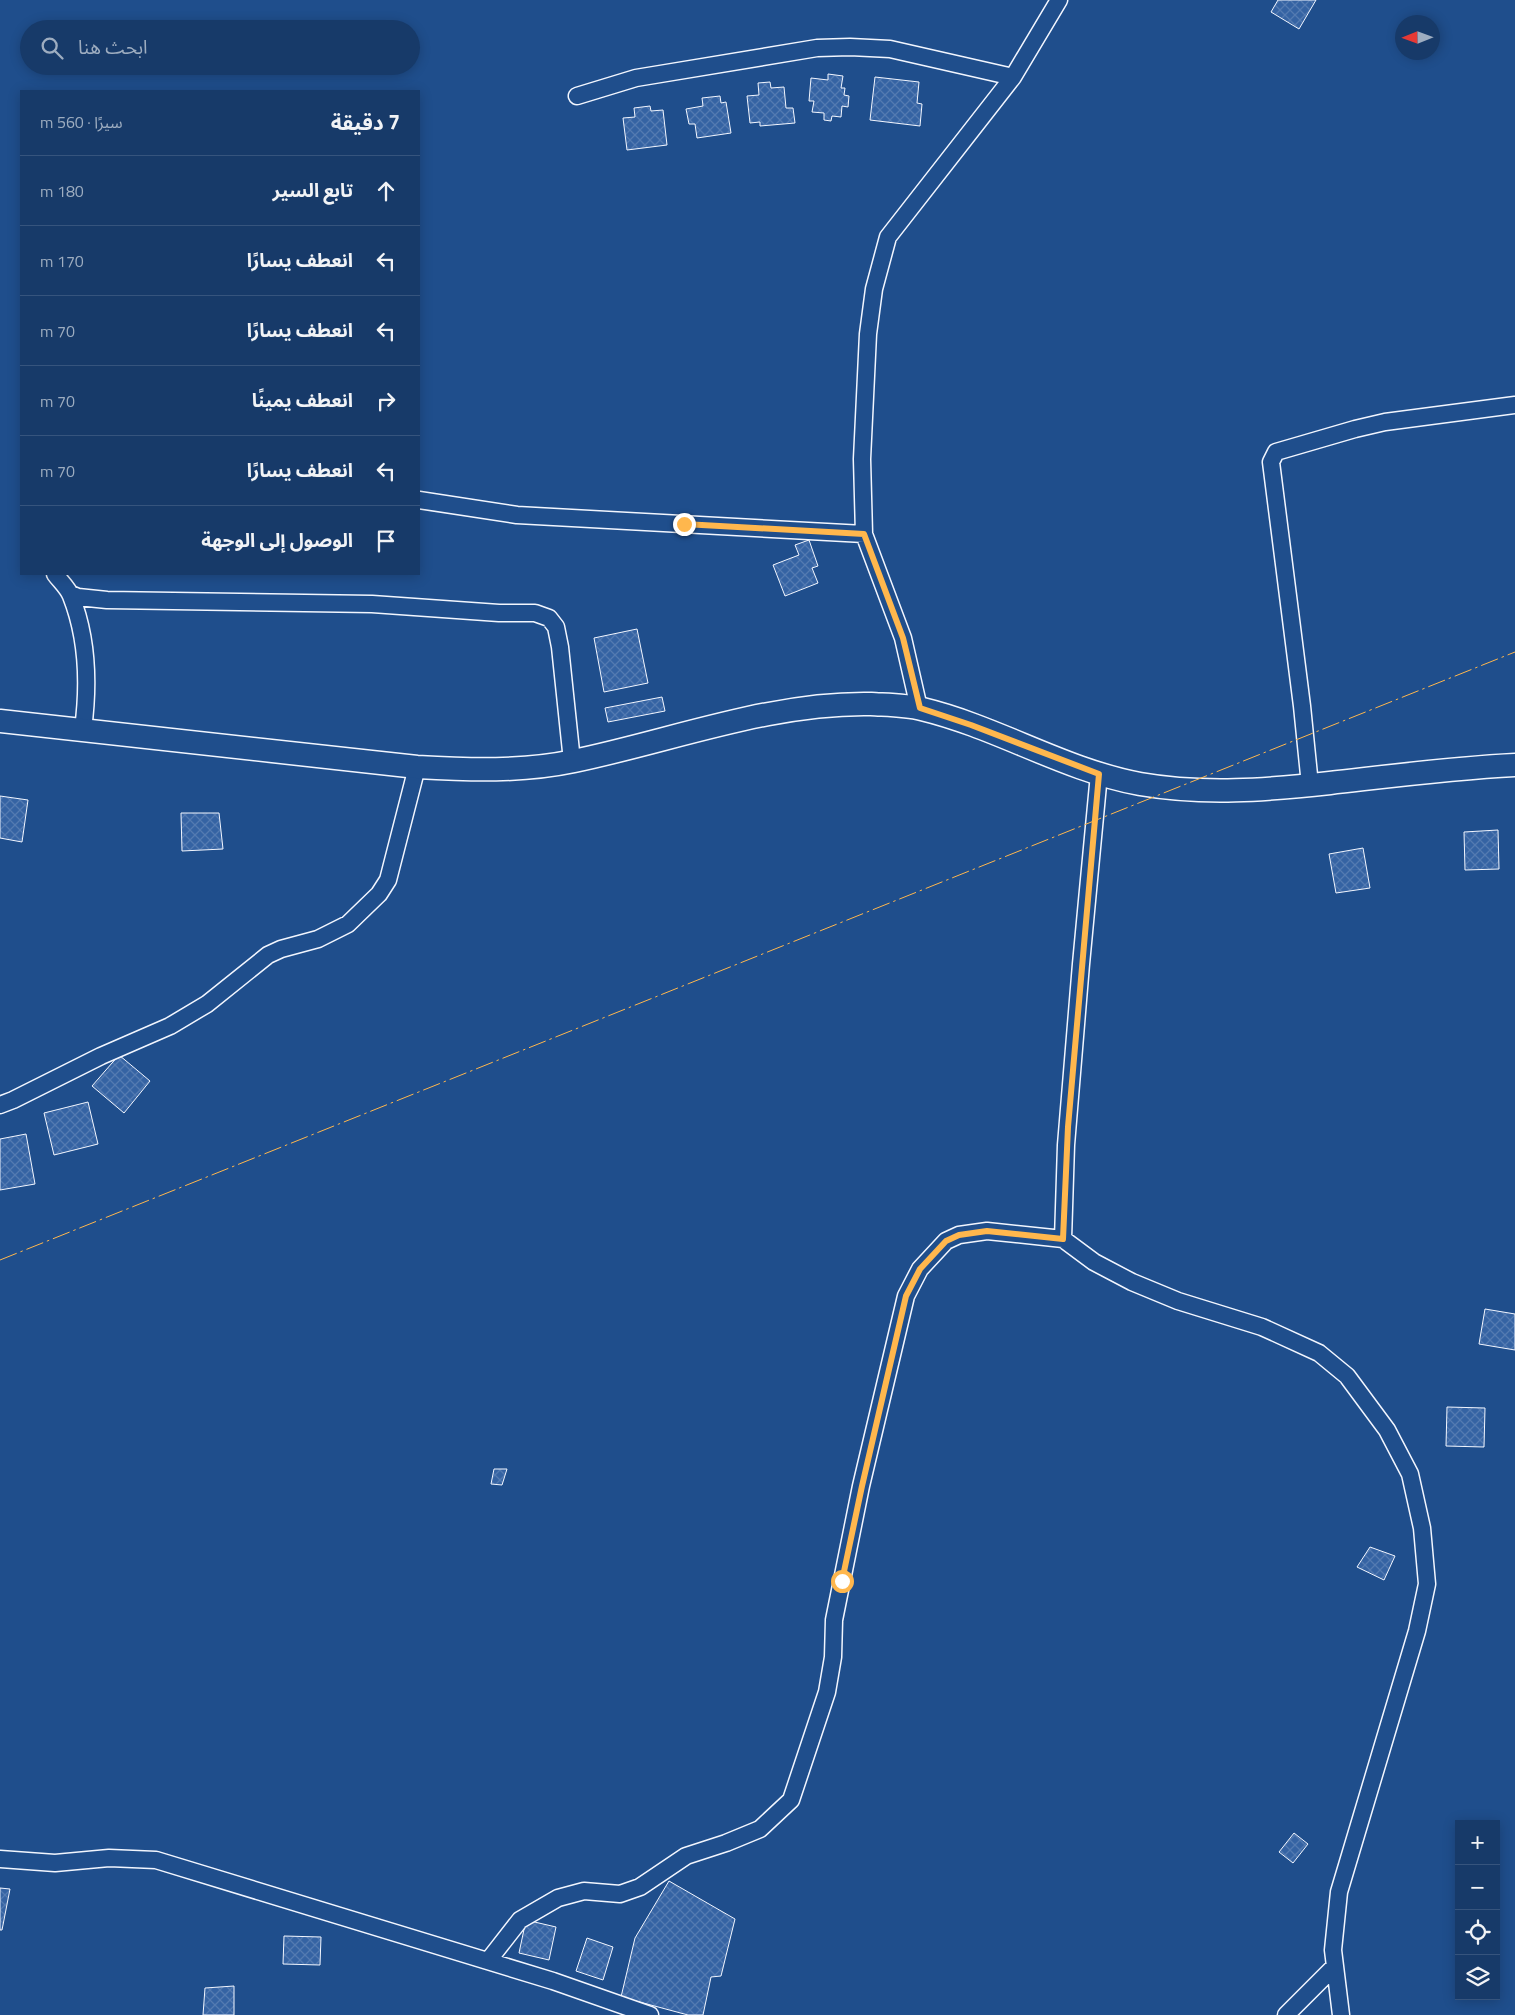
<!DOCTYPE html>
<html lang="ar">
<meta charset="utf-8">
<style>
:root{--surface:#173a69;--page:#20416f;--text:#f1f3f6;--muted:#9eadc0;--line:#36547d}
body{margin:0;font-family:"Titillium Web","Noto Sans Arabic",sans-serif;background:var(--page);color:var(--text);direction:rtl}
.controls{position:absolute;right:15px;bottom:15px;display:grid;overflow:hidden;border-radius:0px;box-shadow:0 2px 12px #0003}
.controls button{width:45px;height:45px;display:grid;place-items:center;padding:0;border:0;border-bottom:1px solid var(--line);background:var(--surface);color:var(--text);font:25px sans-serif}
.compass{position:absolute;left:1395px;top:15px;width:45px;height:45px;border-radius:50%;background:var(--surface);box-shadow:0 2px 12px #0003;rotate:269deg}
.stop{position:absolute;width:15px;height:15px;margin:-11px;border:4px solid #ffb74d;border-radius:50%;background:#fff}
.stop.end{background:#ffb74d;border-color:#fff;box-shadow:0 1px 5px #0008}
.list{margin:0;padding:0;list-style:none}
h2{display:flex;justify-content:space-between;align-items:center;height:65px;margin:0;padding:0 20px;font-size:21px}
h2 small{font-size:16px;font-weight:400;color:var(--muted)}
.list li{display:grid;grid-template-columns:32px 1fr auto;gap:15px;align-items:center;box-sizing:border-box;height:70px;padding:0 20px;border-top:1px solid var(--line)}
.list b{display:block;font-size:19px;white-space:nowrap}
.list em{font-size:16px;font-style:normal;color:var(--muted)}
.icon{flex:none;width:28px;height:28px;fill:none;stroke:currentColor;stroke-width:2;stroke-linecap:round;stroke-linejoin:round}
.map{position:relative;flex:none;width:1515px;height:2015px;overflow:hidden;direction:ltr}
.search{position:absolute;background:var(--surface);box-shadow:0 2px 12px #0003;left:20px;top:20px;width:400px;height:55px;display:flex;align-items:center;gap:12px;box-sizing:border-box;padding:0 18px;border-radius:28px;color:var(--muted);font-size:19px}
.panel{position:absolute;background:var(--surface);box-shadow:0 2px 12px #0003;left:20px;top:90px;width:400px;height:485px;border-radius:0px;direction:rtl}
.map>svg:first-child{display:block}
</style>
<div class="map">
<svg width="1515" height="2015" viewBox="0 0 1515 2015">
<defs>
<pattern id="building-cross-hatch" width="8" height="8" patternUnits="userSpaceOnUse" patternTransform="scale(1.25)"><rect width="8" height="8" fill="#3563a3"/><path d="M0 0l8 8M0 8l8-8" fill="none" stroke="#537ab1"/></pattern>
</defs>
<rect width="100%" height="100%" fill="#1f4e8c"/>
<path fill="url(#building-cross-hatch)" stroke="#f2f6ff" d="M1278,0H1316L1299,29L1271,12Z
M828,74L843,76L841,88H845L844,95L849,96L848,107L842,106L841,117L832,116L831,121L824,120V113L812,112L814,101H809L811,78L828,80Z
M875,77L919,82L917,103L922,104L920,126L870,120Z
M770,82L771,88L784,87L786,108H793L795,123L760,126V122L750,123L747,96L759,95L758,83Z
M720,96L721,103L726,102L731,133L697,138L695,124H689L686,109L703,106L702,98Z
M650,106L651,111L663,110L667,145L627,150L623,118L635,117L634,108Z
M809,540L818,566L812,568L818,583L785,596L773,565L799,555L795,545Z
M637,629L648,683L604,692L594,638Z
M662,697L665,711L608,722L605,708Z
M0,796L28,800L22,842L0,838Z
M181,813H219L223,849L182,851Z
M1498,830L1499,869L1465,870L1464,832Z
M1363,848L1370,888L1336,893L1329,854Z
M119,1055L150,1081L124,1113L92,1086Z
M88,1102L98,1144L54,1155L44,1113Z
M26,1134L35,1184L0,1190V1139Z
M1485,1309L1515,1314V1350L1479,1344Z
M1447,1407L1485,1408L1484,1447L1446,1446Z
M494,1469H507L502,1485L491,1484Z
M1370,1547L1395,1556L1384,1580L1357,1567Z
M1294,1833L1308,1844L1293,1863L1279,1852Z
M669,1881L735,1919L721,1976L711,1977L703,2015H688L621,1997L635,1938Z
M0,1888L10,1889L2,1930H0Z
M526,1920L556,1927L549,1960L519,1953Z
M284,1936L321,1937L320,1965L283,1964Z
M587,1938L613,1947L603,1980L576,1971Z
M234,1986V2015H203L205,1988Z"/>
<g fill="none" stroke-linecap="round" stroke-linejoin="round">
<g stroke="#f2f6ff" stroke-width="19">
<path id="street" d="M577,96L636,78L817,48L850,47L890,49L1013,77
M419,500L517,515L864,534
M55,574C60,581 68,588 71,596C88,639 89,684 83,729
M71,594L78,597L107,600L372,604L499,613H535L549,618L556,627L560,647L572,761
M919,708L903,638L864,534L862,459L868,334L874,289L888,237L1013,77L1059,0
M1099,774L1081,964L1066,1145L1063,1239L1094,1262L1132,1282L1178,1301L1262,1327L1319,1353L1347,1376L1387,1430L1410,1474L1422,1528L1427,1584L1417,1631L1339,1892L1333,1950L1341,2015
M1310,785L1302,706L1271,462L1276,452L1355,429L1385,422L1515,405
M0,1105L13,1100L101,1056L170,1026L207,1004L268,955L281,949L318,939L348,924L379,894L388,880L417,767
M0,1859L55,1863L109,1858L156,1860L553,1981L650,2015
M488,1961L520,1920L558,1898L584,1891L620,1894L640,1887L686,1856L726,1843L760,1829L791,1800L827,1692L833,1657L834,1620L861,1486L906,1296L920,1269L946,1241L959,1235L987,1231L1063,1239
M1286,2015L1335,1966"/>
</g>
<g stroke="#f2f6ff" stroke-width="25">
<path id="secondary" d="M0,721L417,767C470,770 522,772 574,761C671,741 771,702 871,704C887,705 906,705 922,709C997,727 1064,770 1140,784C1203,795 1267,790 1330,783C1392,776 1453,768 1515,765"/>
</g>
<use href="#street" stroke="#1f4e8c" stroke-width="16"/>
<use href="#secondary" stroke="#1f4e8c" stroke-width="22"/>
<path stroke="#ffb74d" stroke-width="1" stroke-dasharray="18 4 2.5 4" stroke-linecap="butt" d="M0,1260L1515,652"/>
</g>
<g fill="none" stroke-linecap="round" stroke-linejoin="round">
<path stroke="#ffb74d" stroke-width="6" d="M684,524L864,534L903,638L920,708L971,725L1099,774L1068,1127L1063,1239L987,1231L959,1235L946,1241L920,1269L906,1296L862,1486L842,1581"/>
</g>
</svg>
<div class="controls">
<button>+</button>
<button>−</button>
<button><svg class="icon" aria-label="locate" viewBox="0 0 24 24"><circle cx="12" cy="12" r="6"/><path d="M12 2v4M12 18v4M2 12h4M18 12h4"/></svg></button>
<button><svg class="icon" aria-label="layers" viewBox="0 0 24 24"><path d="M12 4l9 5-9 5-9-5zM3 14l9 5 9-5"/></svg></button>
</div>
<svg class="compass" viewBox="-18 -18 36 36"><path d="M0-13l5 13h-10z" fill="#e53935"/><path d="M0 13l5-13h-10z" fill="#9eadc0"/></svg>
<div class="stop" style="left:842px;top:1581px"></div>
<div class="stop end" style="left:684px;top:524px"></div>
<div class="search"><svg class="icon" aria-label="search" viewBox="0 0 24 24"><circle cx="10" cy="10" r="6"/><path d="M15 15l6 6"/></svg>ابحث هنا</div>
<section class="panel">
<h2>7 دقيقة<small>سيرًا · 560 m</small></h2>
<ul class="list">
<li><svg class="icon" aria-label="ahead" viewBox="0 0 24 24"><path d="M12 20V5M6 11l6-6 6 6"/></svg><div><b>تابع السير</b></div><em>180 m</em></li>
<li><svg class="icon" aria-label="left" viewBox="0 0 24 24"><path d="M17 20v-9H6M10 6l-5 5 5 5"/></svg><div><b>انعطف يسارًا</b></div><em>170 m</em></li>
<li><svg class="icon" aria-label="left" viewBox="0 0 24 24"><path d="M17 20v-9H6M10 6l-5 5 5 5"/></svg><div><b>انعطف يسارًا</b></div><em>70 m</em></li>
<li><svg class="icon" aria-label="right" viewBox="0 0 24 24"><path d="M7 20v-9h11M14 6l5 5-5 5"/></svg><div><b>انعطف يمينًا</b></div><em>70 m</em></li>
<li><svg class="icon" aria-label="left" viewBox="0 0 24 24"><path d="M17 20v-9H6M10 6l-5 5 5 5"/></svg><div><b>انعطف يسارًا</b></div><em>70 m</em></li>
<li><svg class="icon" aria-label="arrive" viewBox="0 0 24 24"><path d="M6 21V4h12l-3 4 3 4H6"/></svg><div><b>الوصول إلى الوجهة</b></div></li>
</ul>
</section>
</div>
